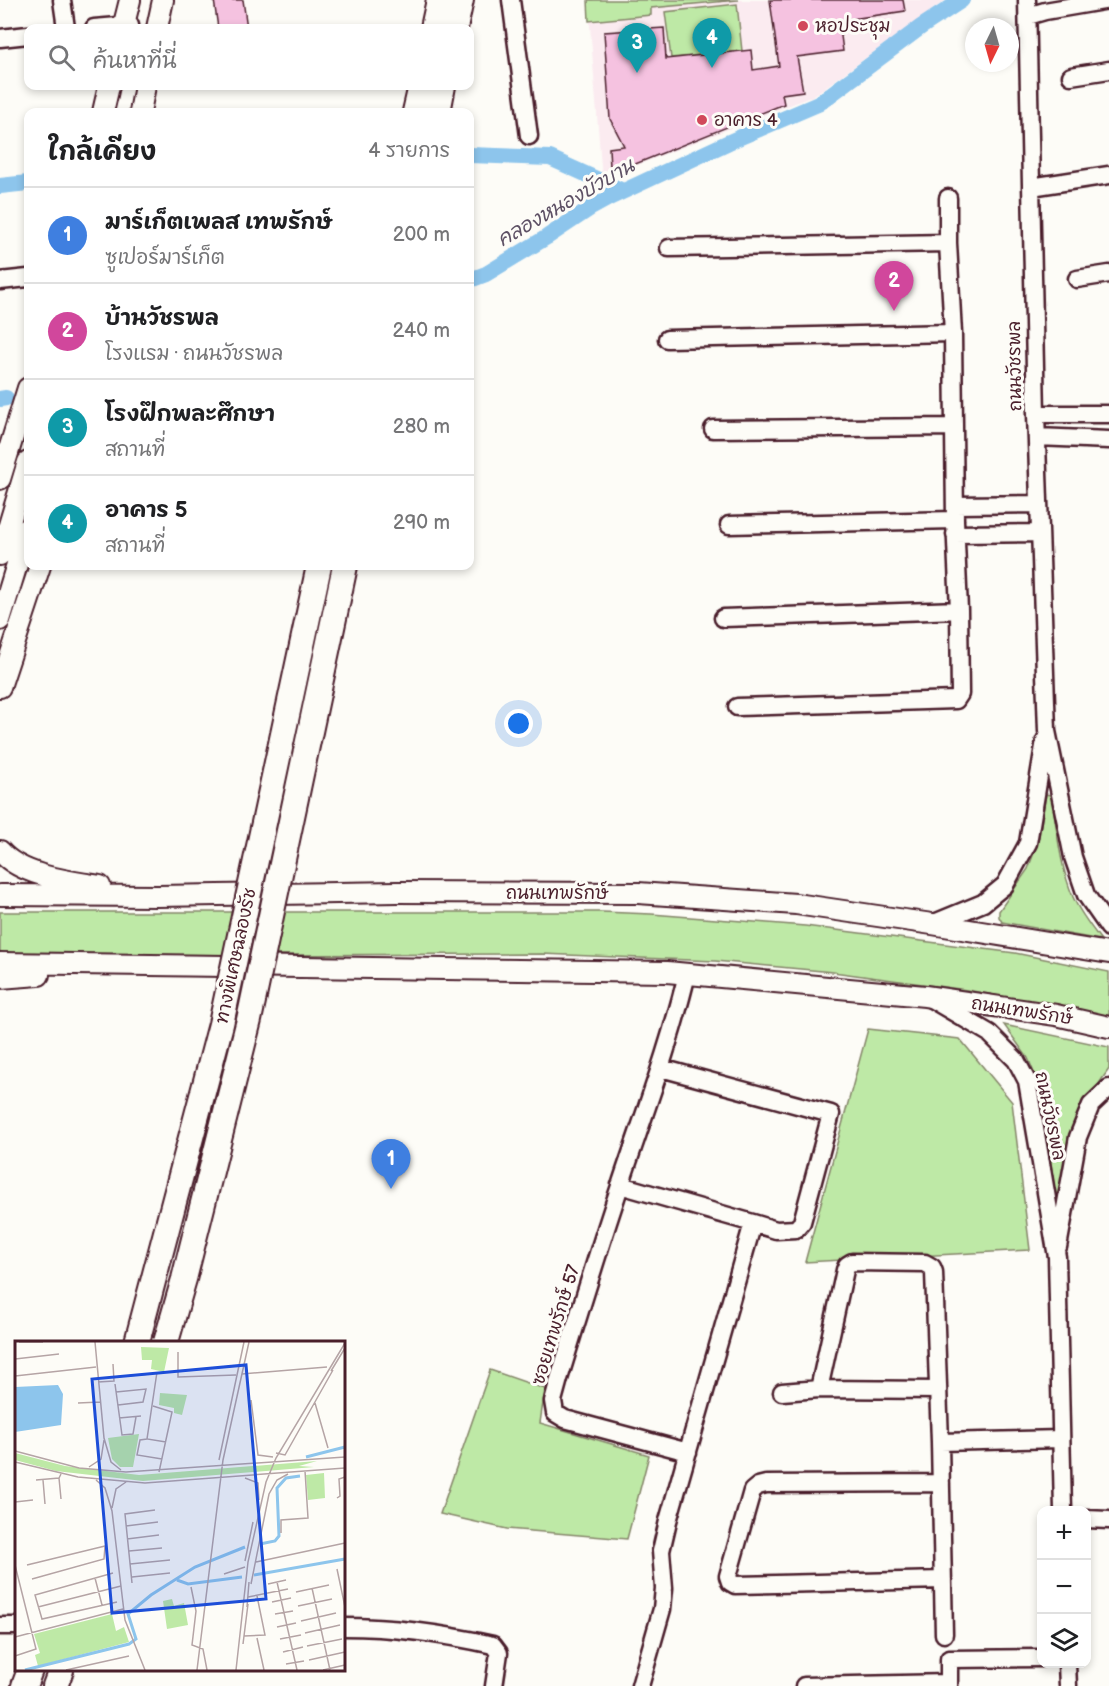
<!DOCTYPE html>
<html lang="th">
<meta charset="utf-8">
<style>
:root{--surface:#fff;--page:#f6f6f6;--text:#202124;--muted:#757577;--line:#e0e0e0;--accent:#d1495b}
body{margin:0;font-family:"Balsamiq Sans","Playpen Sans Thai",sans-serif;background:var(--page);color:var(--text)}
.controls{position:absolute;right:18px;bottom:18px;display:grid;overflow:hidden;border-radius:12px;box-shadow:0 3px 9px #0003}
.controls button{width:54px;height:54px;display:grid;place-items:center;padding:0;border:0;border-bottom:2px solid var(--line);background:var(--surface);color:var(--text);font:30px sans-serif}
.compass{position:absolute;left:965px;top:18px;width:54px;height:54px;border-radius:50%;background:var(--surface);box-shadow:0 3px 9px #0003;rotate:185deg}
.you{position:absolute;left:519px;top:724px;width:21px;height:21px;margin:-15px;border:4px solid #fff;border-radius:50%;background:#1a73e8;box-shadow:0 0 0 9px #1a73e833}
.badge{display:grid;place-items:center;width:39px;height:39px;border-radius:50%;background:var(--accent);color:#fff;font-size:20px;font-weight:700}
.pin{position:absolute;translate:-50% -50px;filter:drop-shadow(0 2px 3px #0008)}
.pin::after{content:'';position:absolute;top:32px;width:21px;height:18px;background:inherit;clip-path:polygon(0 0,100% 0,50% 100%)}
.list{margin:0;padding:0;list-style:none}
h2{display:flex;justify-content:space-between;align-items:center;height:78px;margin:0;padding:0 24px;font-size:26px}
h2 small{font-size:20px;font-weight:400;color:var(--muted)}
.list li{display:grid;grid-template-columns:39px 1fr auto;gap:18px;align-items:center;box-sizing:border-box;height:96px;padding:0 24px;border-top:2px solid var(--line)}
.list b{display:block;font-size:22px;white-space:nowrap}
.list p{margin:0;font-size:20px;white-space:nowrap;color:var(--muted)}
.list em{font-size:20px;font-style:normal;color:var(--muted)}
.icon{flex:none;width:33px;height:33px;fill:none;stroke:currentColor;stroke-width:2;stroke-linecap:round;stroke-linejoin:round}
.map{position:relative;flex:none;width:1109px;height:1686px;overflow:hidden}
.search{position:absolute;background:var(--surface);box-shadow:0 3px 9px #0003;left:24px;top:24px;width:450px;height:66px;display:flex;align-items:center;gap:15px;box-sizing:border-box;padding:0 21px;border-radius:12px;color:var(--muted);font-size:22px}
.panel{position:absolute;background:var(--surface);box-shadow:0 3px 9px #0003;left:24px;top:108px;width:450px;height:462px;border-radius:12px}
.map>svg:first-child{display:block}
</style>
<div class="map">
<svg width="1109" height="1686" viewBox="0 0 1109 1686">
<rect width="100%" height="100%" fill="#fdfcf7"/>
<filter id="ink" filterUnits="userSpaceOnUse"><feTurbulence type="fractalNoise" baseFrequency=".0167" numOctaves="2"/><feDisplacementMap in="SourceGraphic" scale="12" xChannelSelector="R" yChannelSelector="G"/><feConvolveMatrix kernelMatrix="1 2 1 2 8 2 1 2 1" color-interpolation-filters="sRGB"/></filter>
<g filter="url(#ink)">
<path fill="#fbebf0" d="M588,0H946L813,96L602,179Z"/>
<path fill="#bee9a6" stroke="#848468" stroke-width="1.5" d="M588,0H738L651,8V15L589,21Z
M737,4L742,51L671,58L665,12Z
M1046,794L1050,795L1052,799C1057,831 1060,866 1073,897C1080,913 1091,927 1101,940L1002,922L999,917V911L1028,869L1038,842Z
M0,912H602L651,914L805,926L1015,953L1109,972V1016L967,990L833,972L715,961L542,954L0,956Z
M1004,1025L1109,1047V1069L1080,1111L1059,1196L1055,1192L1041,1090L1028,1058Z
M868,1029L960,1039L1012,1102L1030,1250L805,1262Z
M490,1370L545,1389L540,1423L649,1455L627,1539L507,1529L440,1514Z"/>
<g fill="none" stroke-linecap="round" stroke-linejoin="round">
<path stroke="#8dc5ec" stroke-width="16" d="M470,155L550,158L623,191
M0,186L28,183
M470,280L486,274L547,237L589,209L609,198L729,142L818,104L921,27L962,0
M0,399L6,398"/>
</g>
<path fill="#f5c2e0" stroke="#4a1f2b" stroke-width="1.5" d="M214,0H243L247,28H218Z
M770,0H903L905,11L839,21L843,51L797,57L803,91L782,94L784,104L628,167H610L609,148L624,146L610,119L604,32L664,28L666,59L751,50L753,70L779,66Z"/>
<g fill="none" stroke-linecap="round" stroke-linejoin="round">
<g stroke="#4a1f2b" stroke-width="21">
<path id="minor" d="M62,0L66,28
M511,0L529,136
M1027,0L1036,414L1047,731L1073,857L1086,895L1109,928
M1028,16L1045,11L1109,0
M94,28L130,25
M0,38L28,35
M1071,76L1109,70
M1031,187L1109,175
M669,248L948,243
M1077,279L1109,274
M0,281L28,278
M667,339L953,333
M1036,414H1109
M713,429L954,427
M1037,437L1109,440
M955,505L1039,504
M729,525L955,520
M955,534L1040,533
M723,618L959,610
M737,707L956,700L960,694L959,610L955,520L953,333L948,243V198
M932,924L983,903L1005,885L1028,843L1045,740
M687,974C670,1045 644,1114 621,1183C599,1248 579,1314 559,1379L553,1401L555,1413L565,1419L688,1452
M931,999L989,1033L1016,1060L1027,1081L1057,1257L1063,1510
M661,1068L831,1114L802,1222L796,1229L776,1230L753,1223
M620,1185L753,1223L668,1521L661,1551L664,1588L662,1609L640,1686
M1058,1247L1078,1137L1091,1105L1109,1088
M819,1389L845,1270L847,1265L852,1262L925,1263L932,1267L934,1272L940,1442L944,1634
M782,1392L819,1389L938,1390
M940,1442L1061,1439
M941,1483L766,1484L758,1486L752,1491L728,1576L730,1582L735,1585L943,1580
M1086,1519L1109,1520
M0,1626H16
M344,1627C393,1627 444,1634 493,1645L499,1653L494,1686
M1067,1664L1068,1686
M804,1686L949,1683
M949,1686V1659L1042,1658"/>
</g>
<g stroke="#4a1f2b" stroke-width="24">
<path id="major" d="M123,28L130,0
M157,28L163,0
M103,112L109,86
M140,112L145,86
M0,479L28,388
M0,555L28,462
M0,620L28,528
M0,687L40,566
M0,851C21,876 68,881 100,886
M0,895L158,896L397,892L638,893L796,904L932,924L1109,953
M0,963L667,972L925,996L1056,1015L1109,1027
M0,978L39,975"/>
</g>
<g stroke="#4a1f2b" stroke-width="28">
<path id="highway" d="M433,28L439,0
M455,28L461,0
M415,112L421,86
M438,112L443,86
M24,1686L30,1670
M55,1686L61,1670"/>
</g>
<use href="#minor" stroke="#fdfcf7" stroke-width="16"/>
<use href="#major" stroke="#fdfcf7" stroke-width="20"/>
<use href="#highway" stroke="#fdfcf7" stroke-width="24"/>
<g stroke="#4a1f2b" stroke-width="28" stroke-linecap="butt">
<path id="highway-bridge" d="M137,1342L221,1024L319,566
M166,1342L184,1279L249,1020L345,566"/>
</g>
<use href="#highway-bridge" stroke="#fdfcf7" stroke-width="24"/>
</g>
</g>
<g fill="#d1495b" stroke="#fdfcf7" stroke-width="2">
<circle cx="803" cy="26" r="6"/>
<circle cx="702" cy="120" r="6"/>
</g>
<g text-anchor="middle" dominant-baseline="central" stroke-width="6" stroke-linejoin="round" paint-order="stroke">
<g font-size="18" fill="#4a1f2b" stroke="#fdfcf7" text-anchor="start">
<text x="815" y="26">หอประชุม</text>
<text x="714" y="120">อาคาร 4</text>
</g>
<g font-size="18" fill="#4a1f2b" stroke="#fdfcf7">
<text transform="translate(1015 366) rotate(-91)">ถนนวัชรพล</text>
<text x="557" y="893">ถนนเทพรักษ์</text>
<text transform="translate(236 956) rotate(-78)">ทางพิเศษฉลองรัช</text>
<text transform="translate(1022 1011) rotate(9)">ถนนเทพรักษ์</text>
<text transform="translate(1050 1116) rotate(78)">ถนนวัชรพล</text>
<text transform="translate(556 1325) rotate(-73)">ซอยเทพรักษ์ 57</text>
</g>
<g font-size="20" font-style="italic" fill="#5e5165" stroke="#fdfcf7">
<text transform="translate(566 203) rotate(-30)">คลองหนองบัวบาน</text>
</g>
</g>
<g transform="translate(15 1341)">
<rect width="330" height="330" fill="#fdfcf7"/>
<path d="M126,6L154,7L149,31L136,28L137,19H127ZM145,52L172,54L167,74L159,72V67L144,64ZM124,93L118,126H105L97,118L93,97ZM0,112L50,125L124,134L302,120L284,125L299,126L128,140L41,130L0,119ZM309,132L310,157L293,159L291,134ZM157,258L159,265L169,262L173,284L152,288L148,260ZM97,273L101,290L109,286L114,301L23,325L20,314L25,312L19,293Z" fill="#bee9a6"/>
<path d="M43,44L48,53L46,84L0,91V46Z" fill="#8dc5ec"/>
<path fill="none" stroke="#8dc5ec" stroke-width="3" d="M291,116L330,106M245,203L260,200L264,195L262,147L271,137L285,135M239,234L330,218M162,239L173,243L227,236M10,329L114,303L121,298L113,273L136,254L180,226L230,206"/>
<path fill="none" stroke="#b5a4a5" stroke-width="1.5" d="M4,1H28M80,1L89,97L96,121L106,129M163,11V36L221,34M0,18L44,13M316,30L330,7M142,31L132,98L151,101M227,33L312,26M0,35L81,26M99,36L135,33M83,41L99,40L98,23M100,43L107,94L118,93L121,76M101,51L131,48L128,61L103,64M236,59L243,114L258,116M63,62L85,61M300,62L313,107M138,65L157,71L144,131M104,77L126,75M132,98L125,99L122,114L147,118M0,110L64,127L111,131L330,116M261,112L270,114L318,29M204,119L229,1M0,121L63,136L130,142L330,127M74,126L86,118L89,99M44,137L46,158M230,137L243,142L244,159M21,139L44,137L46,133M28,139L30,163M81,139L90,147L97,170L110,279L130,329M322,157L325,155L324,138L330,136M0,161L18,159M97,167L101,148L111,141M111,185L143,181M266,192V179L293,177L290,130M112,198L144,194M114,210L147,207M230,220L238,181M241,221L330,202M115,223L155,219M0,224L21,308L0,315M12,224L90,205L89,218L17,238M322,228L330,266M98,232L20,254L27,278L102,261M209,233L230,226M117,236L155,232M80,237L87,264M262,241L282,329M117,242L110,173L140,169M236,243L254,153L262,139L273,133M253,243L271,239M176,246L181,270L177,304L188,308L192,329M297,247L315,329M281,251L314,244M233,256L273,248M257,261L276,257M283,265L317,258M23,266L106,245M232,266L234,241M260,273L278,270M286,280L321,272M262,286L281,282M290,292L325,284M229,295L250,294L242,255M0,296L108,268M242,297L249,329M265,298L286,294M228,303L233,263M292,305L327,298M268,311L288,306M294,319L330,311M271,323L289,320M51,329L114,315M182,329L208,119L234,1M221,329L233,221L251,141L261,117L330,2M308,329L330,324"/>
<path fill="#1d4ed8" fill-opacity="0.15" stroke="#1d4ed8" stroke-width="3" d="M231,24L251,258L97,272L77,38Z"/>
<rect width="330" height="330" fill="none" stroke="#4a1f2b" stroke-width="3"/>
</g>
</svg>
<div class="controls">
<button>+</button>
<button>−</button>
<button><svg class="icon" aria-label="layers" viewBox="0 0 24 24"><path d="M12 4l9 5-9 5-9-5zM3 14l9 5 9-5"/></svg></button>
</div>
<svg class="compass" viewBox="-18 -18 36 36"><path d="M0-13l5 13h-10z" fill="#e53935"/><path d="M0 13l5-13h-10z" fill="#757577"/></svg>
<div class="you"></div>
<div class="pin badge" style="left:391px;top:1189px;background:#3f7fe0">1</div>
<div class="pin badge" style="left:894px;top:311px;background:#d1479c">2</div>
<div class="pin badge" style="left:637px;top:73px;background:#0f9aa8">3</div>
<div class="pin badge" style="left:712px;top:68px;background:#0f9aa8">4</div>
<div class="search"><svg class="icon" aria-label="search" viewBox="0 0 24 24"><circle cx="10" cy="10" r="6"/><path d="M15 15l6 6"/></svg>ค้นหาที่นี่</div>
<section class="panel">
<h2>ใกล้เคียง<small>4 รายการ</small></h2>
<ul class="list">
<li><span class="badge" style="background:#3f7fe0">1</span><div><b>มาร์เก็ตเพลส เทพรักษ์</b><p>ซูเปอร์มาร์เก็ต</p></div><em>200 m</em></li>
<li><span class="badge" style="background:#d1479c">2</span><div><b>บ้านวัชรพล</b><p>โรงแรม · ถนนวัชรพล</p></div><em>240 m</em></li>
<li><span class="badge" style="background:#0f9aa8">3</span><div><b>โรงฝึกพละศึกษา</b><p>สถานที่</p></div><em>280 m</em></li>
<li><span class="badge" style="background:#0f9aa8">4</span><div><b>อาคาร 5</b><p>สถานที่</p></div><em>290 m</em></li>
</ul>
</section>
</div>
